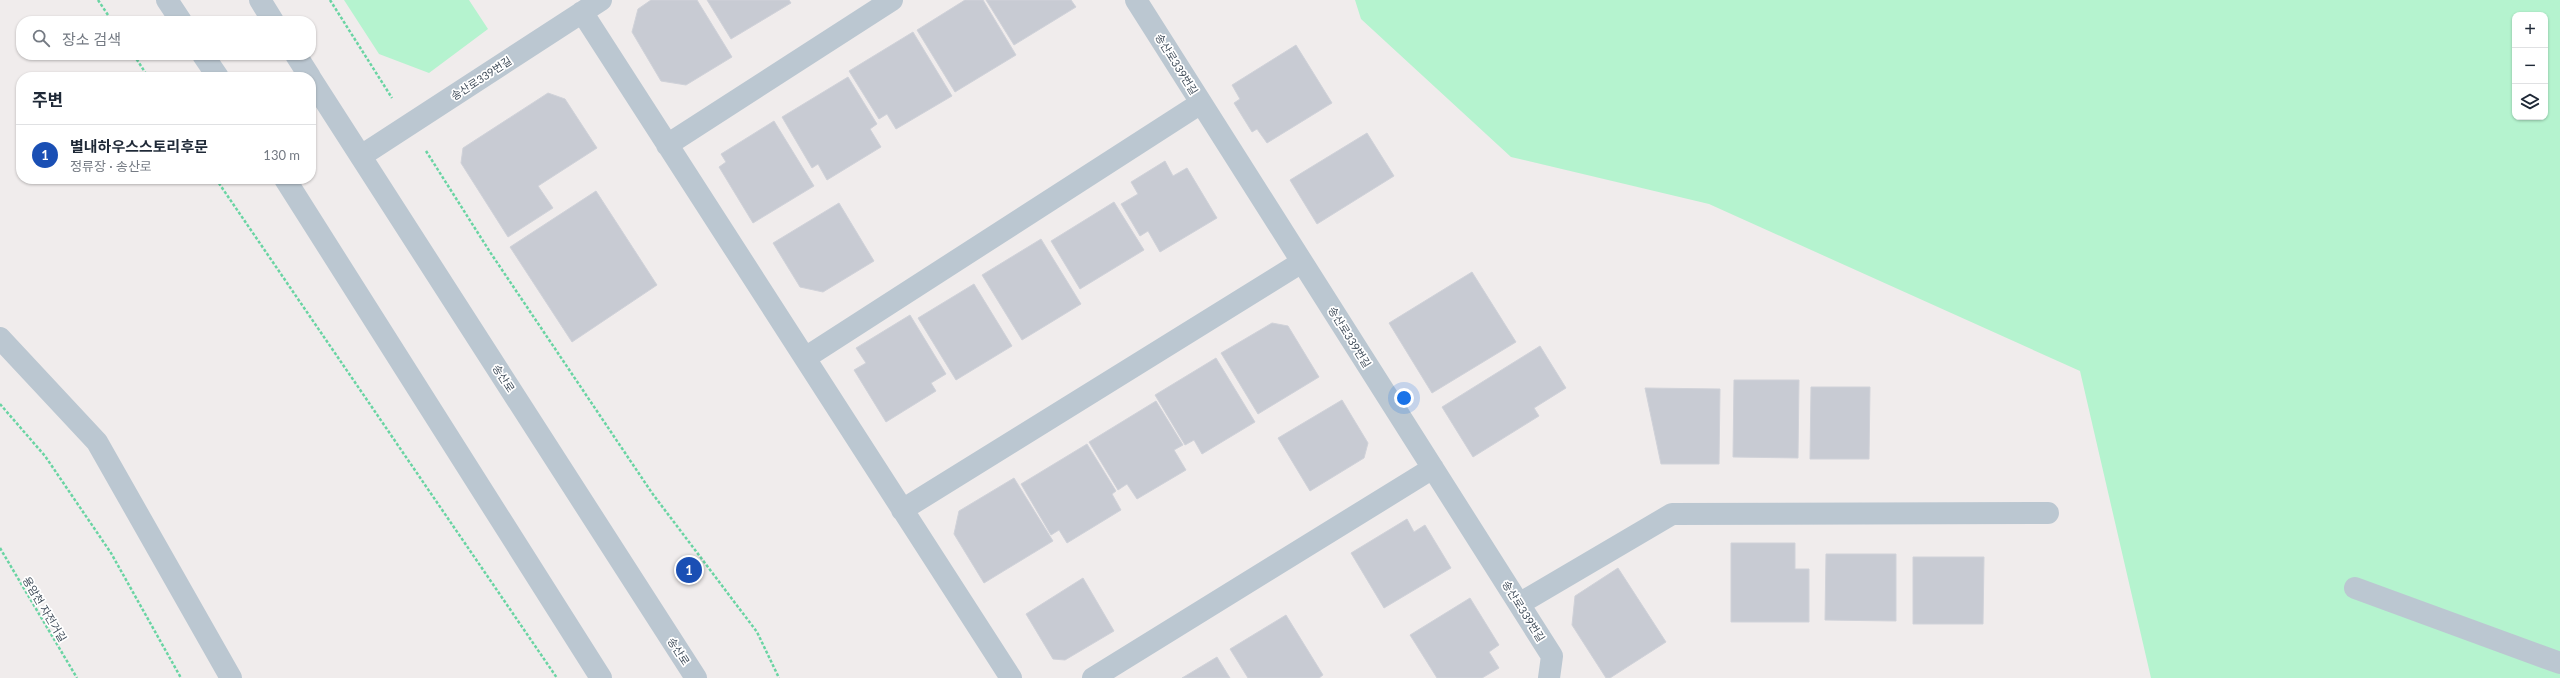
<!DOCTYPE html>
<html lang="ko">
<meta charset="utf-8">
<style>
:root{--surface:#fff;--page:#f6f6f7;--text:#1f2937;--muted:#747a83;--line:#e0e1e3;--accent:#0665f0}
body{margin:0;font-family:Lato,"Noto Sans KR",sans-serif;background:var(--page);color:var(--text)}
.controls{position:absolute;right:12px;top:12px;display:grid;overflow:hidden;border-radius:8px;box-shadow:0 1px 3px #0004}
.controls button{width:36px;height:36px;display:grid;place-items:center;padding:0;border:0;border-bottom:1px solid var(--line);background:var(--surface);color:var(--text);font:20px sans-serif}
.you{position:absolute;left:1404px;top:398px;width:14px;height:14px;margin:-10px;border:3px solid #fff;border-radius:50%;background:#1a73e8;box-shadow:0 0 0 6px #1a73e833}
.badge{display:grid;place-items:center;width:26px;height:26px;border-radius:50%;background:var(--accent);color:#fff;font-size:13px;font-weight:700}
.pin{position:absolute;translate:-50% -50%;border:2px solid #fff;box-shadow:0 1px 4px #0006}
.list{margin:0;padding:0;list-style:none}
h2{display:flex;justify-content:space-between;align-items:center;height:52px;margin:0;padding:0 16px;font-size:17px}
h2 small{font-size:13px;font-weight:400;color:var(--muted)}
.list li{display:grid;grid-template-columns:26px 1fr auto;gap:12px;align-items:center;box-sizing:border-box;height:60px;padding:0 16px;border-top:1px solid var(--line)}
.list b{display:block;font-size:15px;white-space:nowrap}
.list p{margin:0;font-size:13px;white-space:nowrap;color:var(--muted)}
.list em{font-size:13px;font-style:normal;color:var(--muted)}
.icon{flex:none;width:22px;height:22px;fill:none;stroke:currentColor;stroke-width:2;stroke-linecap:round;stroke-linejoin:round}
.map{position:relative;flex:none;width:2560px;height:678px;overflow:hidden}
.search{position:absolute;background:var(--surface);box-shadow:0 1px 3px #0004;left:16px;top:16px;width:300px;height:44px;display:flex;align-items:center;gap:10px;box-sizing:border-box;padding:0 14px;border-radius:16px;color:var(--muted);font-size:15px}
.panel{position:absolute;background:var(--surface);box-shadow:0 1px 3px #0004;left:16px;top:72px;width:300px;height:112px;border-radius:16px}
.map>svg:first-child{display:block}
</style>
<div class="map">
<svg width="2560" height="678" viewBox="0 0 2560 678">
<rect width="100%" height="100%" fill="#f0ecec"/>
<path fill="#b5f3cf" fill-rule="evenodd" d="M344,0H469L488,29L429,73L379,54Z
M1355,0H2560V678H2151L2080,371L1709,204L1511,157L1361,19ZM2515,15H2545V117H2515Z"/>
<path fill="#c8cbd3" stroke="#d0d2d9" d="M651,0H697L732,57L686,85L661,81L632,32L638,9Z
M707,0H789L791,3L731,39Z
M965,0H983L1016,55L955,92L917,30Z
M986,0H1071L1076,7L1014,45Z
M913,32L952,96L896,129L887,114L879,119L849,71Z
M1296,45L1332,103L1267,143L1257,129L1252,132L1234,103L1240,99L1232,85Z
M848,77L877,124L870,129L881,147L827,180L818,164L812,168L782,117Z
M548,93L565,99L597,148L538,186L553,208L508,237L461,163L463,148Z
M774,121L814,186L753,223L719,167L726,162L721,154Z
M1367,133L1394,176L1317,224L1290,180Z
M1165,161L1173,176L1187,168L1217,218L1160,252L1148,231L1140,236L1121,204L1138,194L1131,182Z
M596,191L657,285L572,342L510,247Z
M1114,202L1144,250L1080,289L1051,241Z
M839,203L874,261L823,292L800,287L773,243Z
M1041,239L1081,304L1022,340L982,275Z
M1472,272L1516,342L1432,393L1389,323Z
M974,284L1012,346L956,380L918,318Z
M910,315L946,374L931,383L936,391L886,422L854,370L866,363L856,348Z
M1272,323L1288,326L1319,377L1258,414L1221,353Z
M1540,346L1566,388L1534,408L1539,416L1473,457L1442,407Z
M1216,358L1255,422L1202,454L1194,440L1185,445L1155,395Z
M1734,380H1799L1798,458L1733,457Z
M1811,387H1870L1869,459H1810Z
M1645,388L1720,389L1719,464H1661Z
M1342,400L1368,443L1364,458L1310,491L1278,438Z
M1156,401L1183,445L1174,450L1186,470L1137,499L1127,484L1118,490L1089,442Z
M1087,444L1116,491L1112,494L1121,510L1067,543L1059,530L1051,535L1021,484Z
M1014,478L1053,541L984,583L954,534L959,511Z
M1407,519L1414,532L1425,525L1451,568L1384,608L1351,553Z
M1731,543H1795V569H1809V622H1731Z
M1826,554H1896V621L1825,620Z
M1913,557H1984L1983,624H1913Z
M1618,568L1666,642L1610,678H1606L1572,625L1575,596Z
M1083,578L1114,631L1065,660L1053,659L1026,614Z
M1470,598L1499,645L1489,652L1499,668L1482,678H1437L1410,635Z
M1286,615L1323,675L1319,678H1248L1230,649Z
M1217,657L1230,678H1182Z"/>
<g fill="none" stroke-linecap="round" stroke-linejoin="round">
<path stroke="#69d4a3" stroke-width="2.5" stroke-dasharray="3 2" stroke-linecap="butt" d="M98,0L112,21
M330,0L392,98
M134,55L148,77
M426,151L490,252L652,493L757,632L779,678
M216,179L557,678
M0,404L45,456L111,553L181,678
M0,548L77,678"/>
<path stroke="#bbc7d1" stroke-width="22" d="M1136,0L1552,656L1549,678
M582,12L1011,678
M667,145L892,0
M361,156L601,0
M0,338L97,442L231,678
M805,358L1201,103
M902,510L1302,262
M2355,588L2560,663
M1519,604L1672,514L2048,513
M1093,678L1433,468"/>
<path stroke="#bbc7d1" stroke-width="22" d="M167,0L181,21
M260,0L273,21
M203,55L218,77
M296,55L310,77
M311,79L696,678
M285,179L601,678"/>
</g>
<g text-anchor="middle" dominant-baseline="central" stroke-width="3.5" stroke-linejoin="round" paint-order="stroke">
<g font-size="11" fill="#434f5c" stroke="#fff">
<text transform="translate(1177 64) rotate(58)">송산로339번길</text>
<text transform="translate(481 78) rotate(-33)">송산로339번길</text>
<text transform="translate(1350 337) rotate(58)">송산로339번길</text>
<text transform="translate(504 378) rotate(57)">송산로</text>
<text transform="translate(45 609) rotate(59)">용암천 자전거길</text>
<text transform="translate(1524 611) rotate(58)">송산로339번길</text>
<text transform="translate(679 651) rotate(57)">송산로</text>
</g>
</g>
</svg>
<div class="controls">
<button>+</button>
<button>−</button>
<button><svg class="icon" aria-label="layers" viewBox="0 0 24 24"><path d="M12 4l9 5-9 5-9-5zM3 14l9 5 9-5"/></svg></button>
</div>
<div class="you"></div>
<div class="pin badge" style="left:689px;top:570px;background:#1a4fb4">1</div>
<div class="search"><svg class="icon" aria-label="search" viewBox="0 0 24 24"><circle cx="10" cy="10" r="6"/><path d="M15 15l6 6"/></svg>장소 검색</div>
<section class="panel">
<h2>주변<small></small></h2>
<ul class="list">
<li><span class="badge" style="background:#1a4fb4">1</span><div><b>별내하우스스토리후문</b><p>정류장 · 송산로</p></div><em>130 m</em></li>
</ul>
</section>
</div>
